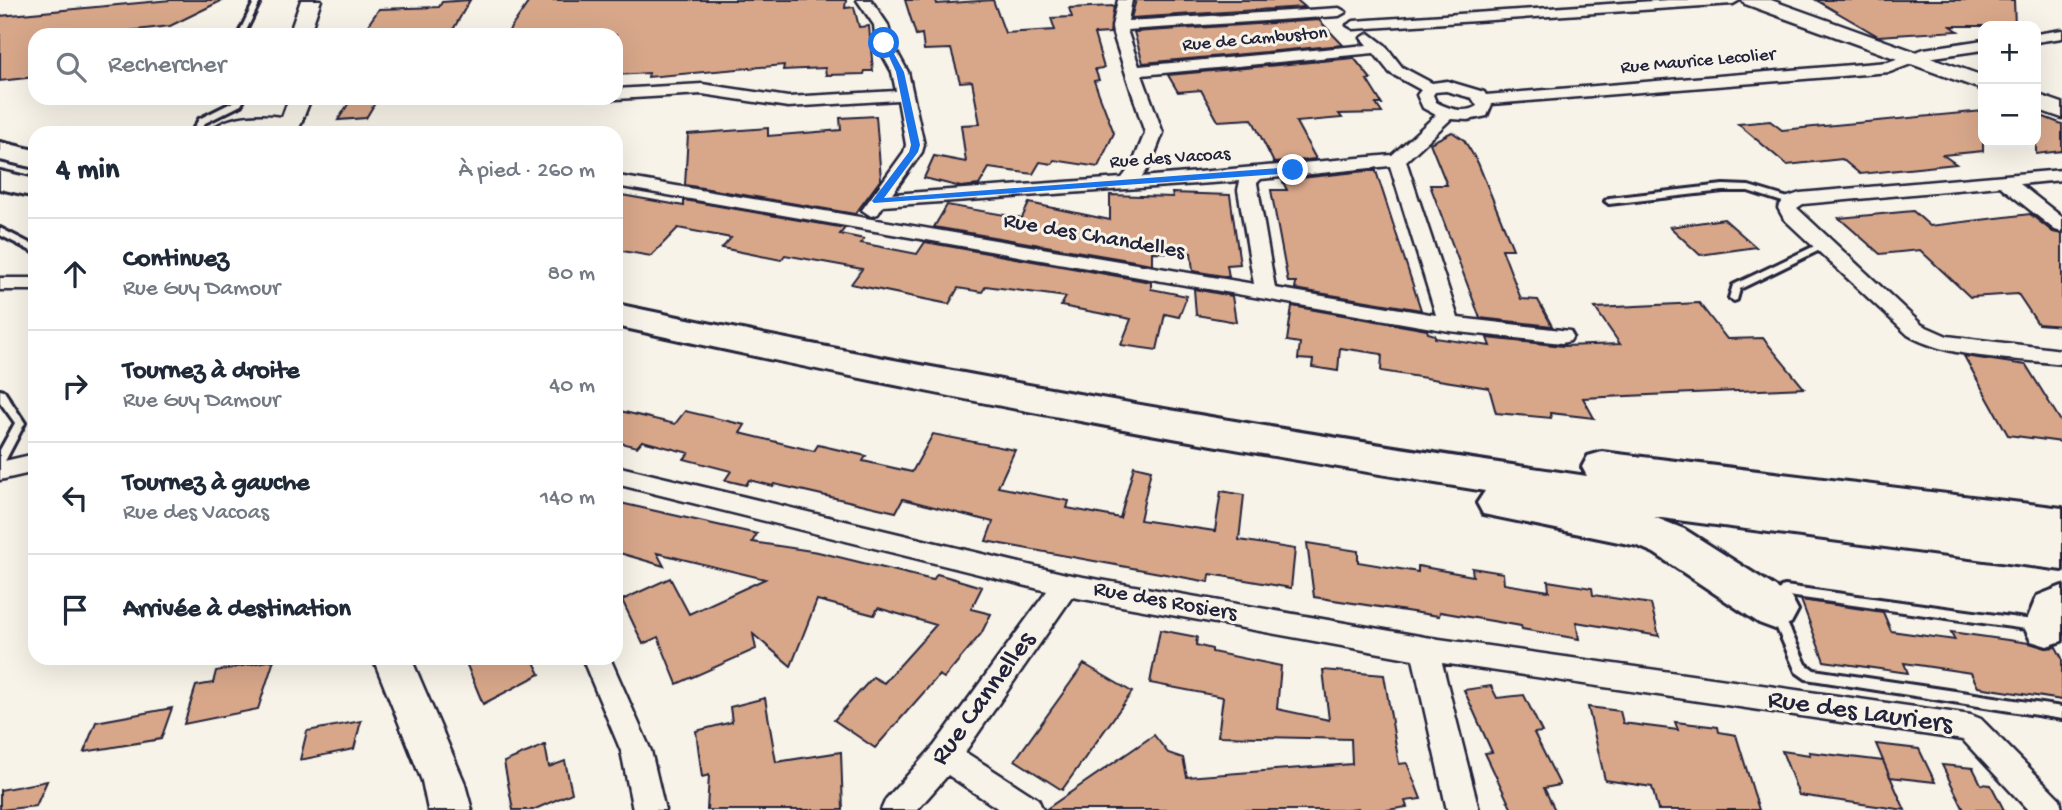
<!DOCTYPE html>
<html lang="fr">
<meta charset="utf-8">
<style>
:root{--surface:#fff;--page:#f6f6f7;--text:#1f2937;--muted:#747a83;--line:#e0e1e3}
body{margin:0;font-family:"Gochi Hand",sans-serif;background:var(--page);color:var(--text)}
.controls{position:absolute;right:21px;top:21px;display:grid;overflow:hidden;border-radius:14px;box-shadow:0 7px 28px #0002}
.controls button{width:63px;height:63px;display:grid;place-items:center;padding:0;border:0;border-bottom:2px solid var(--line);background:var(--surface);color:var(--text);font:35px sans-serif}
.stop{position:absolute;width:21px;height:21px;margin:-16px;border:5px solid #1a73e8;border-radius:50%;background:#fff}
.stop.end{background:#1a73e8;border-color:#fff;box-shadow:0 2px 7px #0008}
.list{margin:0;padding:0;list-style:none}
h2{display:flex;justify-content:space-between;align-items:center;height:91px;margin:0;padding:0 28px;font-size:30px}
h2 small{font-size:23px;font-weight:400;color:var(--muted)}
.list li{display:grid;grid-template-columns:46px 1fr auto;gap:21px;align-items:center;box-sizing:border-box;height:112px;padding:0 28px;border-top:2px solid var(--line)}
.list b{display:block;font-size:26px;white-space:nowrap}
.list p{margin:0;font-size:23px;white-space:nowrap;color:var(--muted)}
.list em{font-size:23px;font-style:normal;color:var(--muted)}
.icon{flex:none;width:38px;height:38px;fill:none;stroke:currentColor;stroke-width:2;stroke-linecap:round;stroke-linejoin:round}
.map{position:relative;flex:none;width:2062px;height:810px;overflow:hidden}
.search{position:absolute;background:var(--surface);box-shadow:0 7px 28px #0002;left:28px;top:28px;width:595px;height:77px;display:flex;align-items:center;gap:18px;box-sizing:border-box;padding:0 24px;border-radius:21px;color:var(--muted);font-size:26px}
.panel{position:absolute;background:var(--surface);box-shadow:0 7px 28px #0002;left:28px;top:126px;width:595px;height:539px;border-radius:21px}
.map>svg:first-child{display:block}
</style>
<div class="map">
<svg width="2062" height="810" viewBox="0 0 2062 810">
<rect width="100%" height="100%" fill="#f7f3e8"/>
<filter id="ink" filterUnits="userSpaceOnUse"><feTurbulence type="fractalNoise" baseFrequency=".0143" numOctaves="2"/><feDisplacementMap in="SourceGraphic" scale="14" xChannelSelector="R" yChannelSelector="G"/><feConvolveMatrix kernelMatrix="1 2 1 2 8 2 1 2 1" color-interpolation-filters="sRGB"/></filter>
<g filter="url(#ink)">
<path fill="#d8a78a" stroke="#22223b" stroke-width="2" d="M171,0H223L170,26L95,35H35V77L0,81V16Z
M470,0L450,35H361L379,9L439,7L442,2Z
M530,0H846L845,8L854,7L859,27L869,26L873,71H865L864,74L826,75L825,68L783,70L784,65L648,77L649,73L616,75V35H506Z
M905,0H936L937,4L993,0L1005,33L1055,30L1051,18L1072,17L1069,8L1114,6L1110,33L1094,34L1104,68L1095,69L1099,80L1094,81L1114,133L1098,167L1054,160L1052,164L1040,162L1033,174L989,168L979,185L961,187L924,178L934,156L966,162L961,125L980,124L972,81L960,82L951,49L924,50L922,34L916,35Z
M1136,0H1297L1305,7L1131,18Z
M1816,0H2014L2015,26H1951L1958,31L1878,36Z
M1319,20L1343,45L1143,63L1134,32Z
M1354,58L1371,79L1367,80L1382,104H1376L1382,113L1339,114L1342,118L1296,122L1316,159L1274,163L1252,119L1218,121L1201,90L1178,92L1168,75Z
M352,98H378L366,118L338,120Z
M1983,111V151L1943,155L1956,164L1860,174L1842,159L1787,165L1738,124L1770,121L1782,130Z
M2036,114L2062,124V151L2036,154Z
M876,116L881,179L855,214L685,185L688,134L768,128V136L841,130L840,118Z
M1452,132L1464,140L1478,163L1513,249H1502L1521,299L1538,300L1552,326L1480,318L1430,185H1447L1430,143Z
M1366,171H1376L1421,310L1295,289L1296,282H1288L1271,190H1287L1282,180Z
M1172,193L1230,195L1240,264L1227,265L1229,277L1193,271L1191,253L1152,252V264L934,227L947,205L1022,218L1029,203L1110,220V195L1173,197Z
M616,194L684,206V200L845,228L840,234L864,239L861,243L917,254L925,242L1151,282V289L1187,296L1179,317L1165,314L1157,350L1121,345L1131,319L1061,306L1066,297L986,286L982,292L958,288L949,304L851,284L862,269L785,255L781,260L722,248L731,238L678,228L651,256L616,250Z
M1913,211L1930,226L2030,214L2053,232L2062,234V326L2038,324L2018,294L1970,297L1920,250L1880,254L1839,218Z
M1724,219L1756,247L1700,255L1670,227Z
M1194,289L1232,296L1236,322L1196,315Z
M1699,303L1727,339L1763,338L1804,388L1583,398L1594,418L1550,413L1551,418L1496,413L1489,388L1381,371L1382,354L1340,348L1338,371L1312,367L1313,360L1298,359L1300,343L1287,341L1292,306L1427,330L1428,333L1435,335V338L1490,346L1487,338L1563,346L1620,344L1595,308Z
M1964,356L2026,365L2062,423V442L2008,435Z
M616,410L675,424L685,411L745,425L740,433L814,451L818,445L866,456L863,461L912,472L933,434L1015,450L998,487L1069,501L1067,508L1120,518L1134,466L1151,470L1140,520L1215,531L1221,491L1244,495L1239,540L1295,549L1291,588L1210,574L1209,582L1001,544L986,541L993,522L903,499L896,512L774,484L773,486L749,480L746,485L725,480L731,471L684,459L689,453L642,441L637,447L616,442Z
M616,502L757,534L752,542L818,552L933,580L937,574L965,582L982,587L971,609L991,614L981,634L944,678L939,675L875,748L834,720L873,677L884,683L936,625L878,608L874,615L817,600L791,666L753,634L756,649L677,684L658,637L643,644L622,600L670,578L689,614L765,579L657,553L664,566L616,552Z
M1307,543L1358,551V562L1418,572V566L1473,576L1472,568L1503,573L1504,584L1549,591L1548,581L1592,588L1593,595L1651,604L1659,636L1576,622L1579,639L1522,629L1521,626L1440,612L1439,616L1314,597Z
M1801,600L1883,612L1891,631L1955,640L1951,632L2029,643L2046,648L2056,647L2062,658V700L1978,687L1971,673L1904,663L1908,673L1824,661Z
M1160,630L1197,637L1196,645L1212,649V652L1281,666L1277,709L1329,720L1323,670L1384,675L1399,764L1407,763L1421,799L1405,801L1407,807L1387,810H1359L1358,808L1340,810H1045L1154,735L1168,753L1183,758L1187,777L1352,764L1351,739L1218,736L1223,697L1150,683Z
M464,658H532L540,674L483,704Z
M274,660L258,709L184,724L196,686L213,683L216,671Z
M1084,664L1132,692L1062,790L1015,760Z
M1491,686L1497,698L1524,695L1542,732L1534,733L1560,785L1544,788L1555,810H1512L1485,753L1492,752L1464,690Z
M765,698L776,762L841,752L843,810H707L709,775L702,777L696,731L732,722L730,707Z
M1588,707L1620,711L1623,723L1678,730L1675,722L1718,727L1719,732L1736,735L1759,810H1658L1652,787L1605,780Z
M172,708L161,739L84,752L96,722Z
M361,721L354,749L300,760L307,731Z
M1876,744L1919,749L1935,782L1890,777Z
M545,745L549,767L565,761L572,793L533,810H513L504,762Z
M1782,751L1810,755L1809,752L1883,761L1905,810L1799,795Z
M1942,765L1973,768L1981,784L1991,785L2004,810H1964Z
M47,781L36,806L0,810V790Z"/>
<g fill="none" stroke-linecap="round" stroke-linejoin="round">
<g stroke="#22223b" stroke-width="6">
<path id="lane" d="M255,0H261L244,35H238Z
M237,98H245L241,105L205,123L199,133H191L199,119L235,101Z
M1723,185L1749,186L1795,200L1796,202L1792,205L1748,191H1723L1609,204L1605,201L1609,198Z
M0,228L35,246V253L0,235Z
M1823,242L1826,243V247L1740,289L1737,300L1734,301L1729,298L1733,285Z
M0,390L4,391L25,423L4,463L0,464V450L15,423L0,402Z
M1785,586L2047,622L2062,627V637L2047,632L1788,596L1781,610L1806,664L1814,670L2062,707V719L1806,679L1796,672L1769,610L1781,587Z"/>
</g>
<g stroke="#22223b" stroke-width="5">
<path id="street" d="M857,0H871L888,25L892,43L908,72L924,145L922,152L892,194L1122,178L1132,165L1145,133L1113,34L1112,26L1118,0H1132L1128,21L1339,8L1346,12L1339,16L1127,30L1139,66L1367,45L1361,38L1369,33L1385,45L1402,67L1432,83L1447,81L1484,92L1486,95L1888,62L1924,49L1983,40V50L1927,58L1890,72L1492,104L1487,116L1468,120L1451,119L1406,161L1458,318L1570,331L1573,336L1570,341L1562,343L1449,331L616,186L618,176L1254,284L1238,190L1240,181L883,206L878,214L871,216L862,210L904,152L906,145L898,100L788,107L702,94L616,99L612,98H616V89L702,84L788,97L896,91L892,72L876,43L874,25ZM1374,53L1390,73L1421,90L1417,95L1423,108L1436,115L1392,155L1142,177L1150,166L1163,133L1142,75ZM1446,91L1472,98L1477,106C1465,114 1449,109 1436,102L1433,95L1435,92ZM1390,166L1436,315L1275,288L1257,183L1261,179Z
M1668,0H1740L1733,4L1354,29L1347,25L1354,21Z
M2062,30V38L2036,42V34Z
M2062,170V180L2020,184L2062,217V232L2055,230L2000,186L1803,204L1797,208L1922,325L1947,336L2062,350V364C2014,358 1949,359 1908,335L1784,219L1778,208L1785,198L1800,193Z
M0,278H35V290H0Z
M35,454V472L0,480V462Z
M616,466L1066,574L1425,637L1971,715L1981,719L2060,799L2062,810H2028L1963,740L1442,663L1479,810H1447L1413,659L1072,597L965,752L1038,799L1043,810H1000L948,775L917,810H881L886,799L934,746L1047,591L616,484Z
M582,658H610L651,751L665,810H633L621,751Z"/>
</g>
<g stroke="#22223b" stroke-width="5">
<path id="secondary" d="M301,0H321L309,35H289Z
M1742,0H1771L1983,76V90L1745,4Z
M2036,94L2062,103V118L2036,109Z
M289,98H311L298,131C287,134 275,129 263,129C245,130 228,133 210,133C223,114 262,114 282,117Z
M373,658H411L464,781L472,810H428L422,781Z"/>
</g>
<g stroke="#22223b" stroke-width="6">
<path id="highway" d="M0,142L35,150V168L0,160Z
M0,171L35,179V197L0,189Z
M616,304C938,372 1261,429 1587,476L1582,467L1588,456L1602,452L2062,508V570L1654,517L1684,529L1791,597L1798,610L1791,623L1775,629L1759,623L1654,553L1638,546L1483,514L1477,503L1485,491C1194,445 904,390 616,326Z
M2062,586V641L2047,646L2031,641L2024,627L2037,596Z"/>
</g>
<use href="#lane" fill="#f7f3e8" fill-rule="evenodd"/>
<use href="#street" fill="#f7f3e8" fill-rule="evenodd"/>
<use href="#secondary" fill="#f7f3e8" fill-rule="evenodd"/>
<use href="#highway" fill="#f7f3e8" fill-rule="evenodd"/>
</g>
</g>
<path fill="#1a73e8" d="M882,41H887L904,72L920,145L918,152L884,198L1293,167L1298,170L1293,173L874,203L872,201L909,152L911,145L896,72Z"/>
<g text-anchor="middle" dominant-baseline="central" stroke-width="6" stroke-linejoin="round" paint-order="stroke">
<g font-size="19" fill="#22223b" stroke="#f7f3e8">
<text transform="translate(1255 40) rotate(-5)">Rue de Cambuston</text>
<text transform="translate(1698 62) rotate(-5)">Rue Maurice Lecolier</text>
<text transform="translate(1170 159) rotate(-4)">Rue des Vacoas</text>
</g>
<g font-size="23" fill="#22223b" stroke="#f7f3e8">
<text transform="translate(1094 237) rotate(10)">Rue des Chandelles</text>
<text transform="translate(1165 602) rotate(10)">Rue des Rosiers</text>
</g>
<g font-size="28" fill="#22223b" stroke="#f7f3e8">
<text transform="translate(984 699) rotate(-54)">Rue Cannelles</text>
<text transform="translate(1860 713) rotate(8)">Rue des Lauriers</text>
</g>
</g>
</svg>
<div class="controls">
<button>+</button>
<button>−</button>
</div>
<div class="stop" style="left:884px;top:43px"></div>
<div class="stop end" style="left:1293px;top:170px"></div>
<div class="search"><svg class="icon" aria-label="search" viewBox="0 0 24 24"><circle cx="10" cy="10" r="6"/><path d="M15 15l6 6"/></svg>Rechercher</div>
<section class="panel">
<h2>4 min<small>À pied · 260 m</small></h2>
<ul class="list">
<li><svg class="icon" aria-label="ahead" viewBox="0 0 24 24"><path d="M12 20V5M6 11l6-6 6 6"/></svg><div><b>Continuez</b><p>Rue Guy Damour</p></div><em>80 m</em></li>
<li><svg class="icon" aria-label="right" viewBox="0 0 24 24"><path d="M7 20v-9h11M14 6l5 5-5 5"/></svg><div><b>Tournez à droite</b><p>Rue Guy Damour</p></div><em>40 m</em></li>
<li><svg class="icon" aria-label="left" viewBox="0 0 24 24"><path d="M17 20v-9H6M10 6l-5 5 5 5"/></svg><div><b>Tournez à gauche</b><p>Rue des Vacoas</p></div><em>140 m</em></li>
<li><svg class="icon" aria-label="arrive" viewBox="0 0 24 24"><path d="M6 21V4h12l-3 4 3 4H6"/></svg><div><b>Arrivée à destination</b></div></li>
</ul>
</section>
</div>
